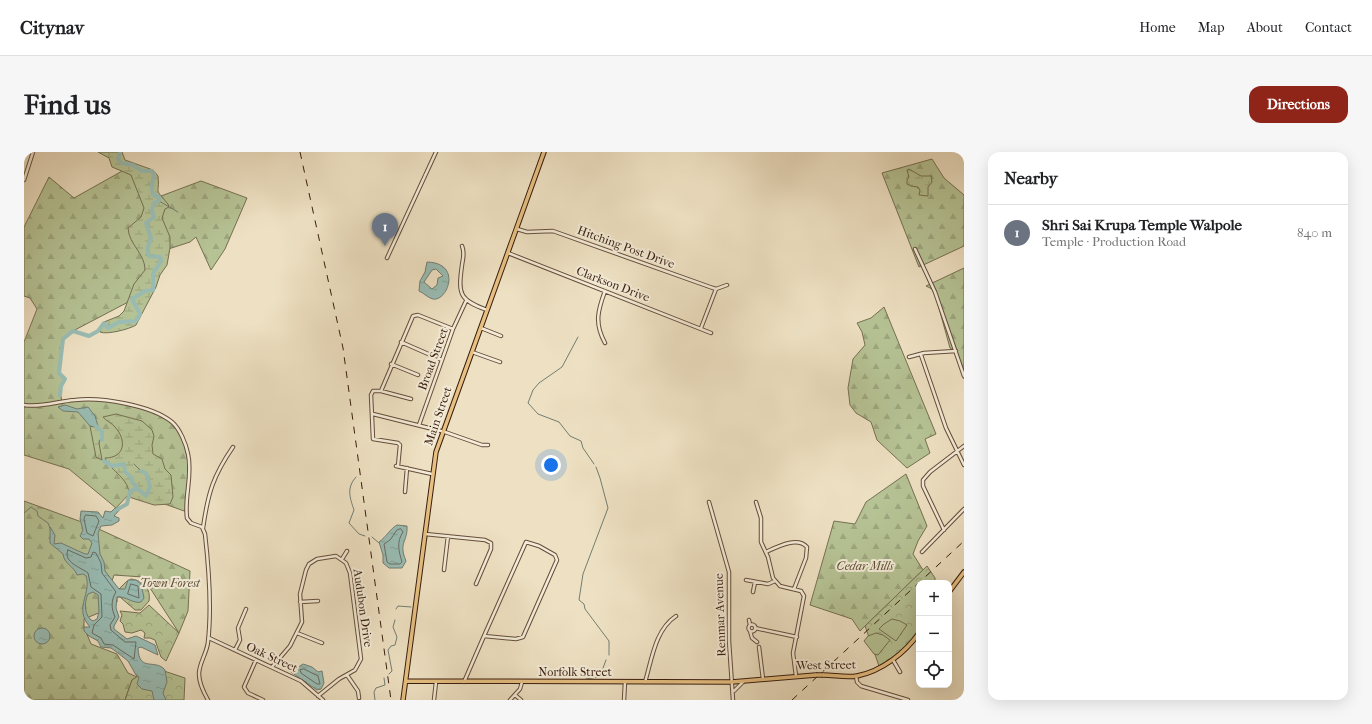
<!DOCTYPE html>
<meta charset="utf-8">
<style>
:root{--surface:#fff;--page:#f6f6f6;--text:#202124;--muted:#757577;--line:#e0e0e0;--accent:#8f2418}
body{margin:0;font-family:"IM FELL French Canon",serif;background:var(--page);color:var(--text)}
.controls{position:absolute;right:12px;bottom:12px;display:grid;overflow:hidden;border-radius:8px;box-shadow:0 4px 16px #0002}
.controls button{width:36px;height:36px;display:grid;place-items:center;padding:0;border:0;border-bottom:1px solid var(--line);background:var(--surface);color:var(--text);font:20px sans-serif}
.you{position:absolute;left:527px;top:313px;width:14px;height:14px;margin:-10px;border:3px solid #fff;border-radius:50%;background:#1a73e8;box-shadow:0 0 0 6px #1a73e833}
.badge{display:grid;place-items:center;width:26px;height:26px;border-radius:50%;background:var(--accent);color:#fff;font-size:13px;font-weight:700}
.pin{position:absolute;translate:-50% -33px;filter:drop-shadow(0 1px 2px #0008)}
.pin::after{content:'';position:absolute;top:21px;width:14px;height:12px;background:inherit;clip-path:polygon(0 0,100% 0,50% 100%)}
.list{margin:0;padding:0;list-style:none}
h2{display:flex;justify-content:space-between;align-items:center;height:52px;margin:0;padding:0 16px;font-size:17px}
h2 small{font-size:13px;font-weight:400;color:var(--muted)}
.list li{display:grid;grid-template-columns:26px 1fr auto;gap:12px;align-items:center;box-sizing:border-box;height:56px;padding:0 16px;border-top:1px solid var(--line)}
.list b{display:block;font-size:15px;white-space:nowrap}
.list p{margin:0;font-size:13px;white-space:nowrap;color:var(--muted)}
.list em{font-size:13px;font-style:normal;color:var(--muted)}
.icon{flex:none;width:22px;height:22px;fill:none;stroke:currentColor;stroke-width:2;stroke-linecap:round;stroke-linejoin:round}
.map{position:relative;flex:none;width:940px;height:548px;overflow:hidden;border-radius:12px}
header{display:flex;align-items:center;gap:24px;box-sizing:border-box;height:56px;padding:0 20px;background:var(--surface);border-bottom:1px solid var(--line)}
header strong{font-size:19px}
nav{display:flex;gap:22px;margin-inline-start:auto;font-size:14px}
.intro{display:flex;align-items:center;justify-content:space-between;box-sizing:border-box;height:96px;padding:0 24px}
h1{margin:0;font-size:28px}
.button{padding:10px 18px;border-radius:12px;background:var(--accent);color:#fff;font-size:14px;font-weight:700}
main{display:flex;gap:24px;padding:0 24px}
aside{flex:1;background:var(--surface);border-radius:12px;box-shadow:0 4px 16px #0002}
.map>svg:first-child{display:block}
</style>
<header>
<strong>Citynav</strong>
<nav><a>Home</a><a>Map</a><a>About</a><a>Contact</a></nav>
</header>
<div class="intro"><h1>Find us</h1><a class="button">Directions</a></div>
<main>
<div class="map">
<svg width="940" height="548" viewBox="0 0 940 548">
<defs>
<pattern id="forest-firs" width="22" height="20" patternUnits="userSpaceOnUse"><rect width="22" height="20" fill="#b6c395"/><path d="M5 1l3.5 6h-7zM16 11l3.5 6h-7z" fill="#9da77f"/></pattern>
<pattern id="wetland-marsh" width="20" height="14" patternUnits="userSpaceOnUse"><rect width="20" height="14" fill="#b6c395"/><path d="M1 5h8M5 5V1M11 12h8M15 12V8" fill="none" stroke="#9da77f"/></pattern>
<pattern id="park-crowns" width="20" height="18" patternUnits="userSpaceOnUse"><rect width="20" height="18" fill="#b6c395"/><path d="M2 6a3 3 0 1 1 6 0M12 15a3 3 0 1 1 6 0" fill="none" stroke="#9da77f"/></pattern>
<pattern id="water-ripples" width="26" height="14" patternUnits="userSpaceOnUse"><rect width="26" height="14" fill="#99bdb5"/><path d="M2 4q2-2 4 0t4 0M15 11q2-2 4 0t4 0" fill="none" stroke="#84a29a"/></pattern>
</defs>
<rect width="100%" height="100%" fill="#eee1c3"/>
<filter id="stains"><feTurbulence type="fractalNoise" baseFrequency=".005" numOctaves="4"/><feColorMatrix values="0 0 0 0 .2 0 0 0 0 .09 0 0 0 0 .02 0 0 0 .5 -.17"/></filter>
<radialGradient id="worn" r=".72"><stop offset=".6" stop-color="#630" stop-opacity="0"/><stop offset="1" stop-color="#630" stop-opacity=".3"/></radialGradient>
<path fill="url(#forest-firs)" stroke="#767052" d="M908,7L920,26L940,43V94L895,115L858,21Z
M100,18L129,30V47L177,29L223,46L201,97L187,118L172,85L166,90L132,101L108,148L47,180L39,187L35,221L41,227L36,239L38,250C67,244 124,251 147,270C156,277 164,294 165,305C167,322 163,342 163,360L107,340L92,356L45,317L0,303V255H2L0,251V190L13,157L6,146L0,144V75L25,25L50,46Z
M940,116V227L933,200L926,196L910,138L902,134Z
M860,155L912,282L901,287L906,301L883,316L853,288L847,270L832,261L826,253L824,236L829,207L841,193L838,180L833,171L847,166Z
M882,322L903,374L894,389L889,402L899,418L836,479L828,467L786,453L810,369L831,372L842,350Z
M0,349L66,373L166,419L164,459L155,481L119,425L90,423L77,460L60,467V475L67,492L93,502L104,521L113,525L108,528L101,548H0Z"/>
<path fill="url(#wetland-marsh)" stroke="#767052" d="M74,0H98L101,8L129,18L134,24C136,43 129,35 144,52L145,55L141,57L138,66L146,85V96L143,113L136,123L132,135L112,173C106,177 83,183 76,180V175L80,170L95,164L100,159L110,132L121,118C121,101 105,93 104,76L117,65L120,56L107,23L88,15L85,6Z
M885,17L897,24H907L908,30L904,35V44L895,43L896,38L894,35L887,34L883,32V28L885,25L883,18Z
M92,262L118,269L128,278L130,284L128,293L129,302L138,307L141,317L147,323L149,345L146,352L130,353L108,346L105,344C106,326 87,320 81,306C101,306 103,288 91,275C88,271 82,269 79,265Z
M66,274L72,275L78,282L75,291L78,308L72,305Z
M107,427C120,429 127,437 125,449L117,458H111L96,445H93V450L90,443L100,438L95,437L102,430Z"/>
<path fill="url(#park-crowns)" stroke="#767052" d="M903,414L911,426V431H895V482L875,501L855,514L841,474Z
M125,453L155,481L142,509L137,505L131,488L126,486H120L121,481L117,478L108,481L101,480L99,472L96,469L98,463L96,459L116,461Z
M128,515L161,526L160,548H101L108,528Z"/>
<path fill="#b6c395" stroke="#767052" d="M868,467L876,469L883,473L872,489L855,477L860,472Z
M852,481L859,483L866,488L854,503L850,502L840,489L844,484Z"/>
<path fill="url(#water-ripples)" stroke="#727d72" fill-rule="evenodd" d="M403,110C439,111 423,150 409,147C404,146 400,141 395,139L396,129L401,120ZM412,117L419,124L414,126L413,133L408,137L400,130L408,118Z
M41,253L53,257L64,255L71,264L74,274L72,275L66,274L54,260L39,259L34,255Z
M98,355L90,364L95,366V369L88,373L77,374L74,381L76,402L80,410L81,419L95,437H101L104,428H112L117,432L120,446L117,450C109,452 102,444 93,445L92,456L95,465L90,474V477L103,487L112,484L131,493L134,503L117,495L114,496C115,521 131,506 141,518L143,530L139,541L142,548H130L128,539L118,537L113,532L115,525L112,523L104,509L94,501L87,496L77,495L74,489L65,484L60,479V475H66C49,456 68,442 62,424L59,422L53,423C50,414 40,412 39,402L26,391V375L31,383L30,392L37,391L61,402H64L68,391L65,387H59L56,384L59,378L56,367L57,359L74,360L79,366L81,359L87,360L91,356ZM69,440L74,443L75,460L73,467L69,469C60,465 60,450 64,442Z
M373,373L383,374C384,390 374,390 382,409L378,416H365L359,411V403L355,390C362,385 367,376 373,373Z
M10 484a8 8 0 1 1 16 0a8 8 0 1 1-16 0Z
M279,512L288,515L294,520L298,519L300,531L297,537L293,538L267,520Z"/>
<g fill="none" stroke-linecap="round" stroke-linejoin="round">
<path stroke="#686c62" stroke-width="1" d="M62,363L72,364L75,369L69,384L63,381L60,367Z
M377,377L379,380C372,390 375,400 378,410L376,412H366L363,410L360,392L366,388L373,378Z
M44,398L62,406L67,405L69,400L72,401L77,411L78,421L92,440C87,448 87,456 91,465L86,473L87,478L101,490H112L110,507L89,493L80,492L77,486L68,481L70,473L78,465L77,442L67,435L64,421C58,416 38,410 44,398Z
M107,432L114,434L115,446L104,442Z
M280,517L294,524L296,532H293L277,521L276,518Z"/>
<path stroke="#727d72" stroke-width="1" d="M135,49L154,60
M554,185L538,215L515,231L509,238L504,251L514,262L535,270L546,284L557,289L559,296L570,312
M110,312L117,319
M572,315L576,326L584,356L559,422L555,448L560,452L561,457L585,489V503
M332,325C322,336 326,346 330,358L325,371L335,382L341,384
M0,361L7,355L13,359L14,364L24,371L26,376
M348,385L355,391
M372,457L374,454L387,455
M365,522L368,519L364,498L367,494L371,493L373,485L369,475L371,468
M562,527L574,525L578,519L582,508
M351,548L350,540L352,536L361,533L360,526"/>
<path stroke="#99bdb5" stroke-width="4" d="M36,243L37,234L41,227L35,221L39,187L49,179L65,184L74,179L80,171L84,176L95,170L112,169L116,162L108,147L121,139L129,138V122L137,109L136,105L125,104C122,97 125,92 127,86L122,71L130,65L128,59L129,52L135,48V45L129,43C126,32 129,32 130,22L128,19H118L109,13L97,11L94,7L96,0
M70,272L78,280V288
M80,309L88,314L100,312L101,320L108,326V330L113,335L112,337L106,339L103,352L94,357
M113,336L122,344L126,335L122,321L117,319"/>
<g stroke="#654d3b" stroke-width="4.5">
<path id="minor" d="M0,28L9,0
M493,77L503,80L529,79L686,135L692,137L703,133
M438,94C441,101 439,106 438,113C434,142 435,148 463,158
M891,97L911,140L940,224
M484,101L687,181
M363,106L412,0
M581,139C574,158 570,171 581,191
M457,176L477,184
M677,176L692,137
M377,190L418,208
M448,200L476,210
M897,203L922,276L940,313
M885,205L900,201L932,199
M367,212L394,223
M357,239L389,164L394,163L429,177
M0,253C18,256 34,249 51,248C77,245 127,253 148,270C156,277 162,292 164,302C169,323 160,345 163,366L167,371L178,375L181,382C185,417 188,455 184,490C183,501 175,511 175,522C175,531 180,541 184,548
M349,262L421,280L458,293H464
M395,273L429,177L442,149
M372,314L408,322
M374,314L376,293L374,291L349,287L347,243L349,239H357L387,247
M381,340L383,316
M685,350L705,420V489L709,548
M732,350L737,366V390L744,405L749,426L756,434L777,439L780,444L769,501L772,524
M179,376C184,341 189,324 209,295
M920,378L899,334V328L906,320L940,294
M401,382L461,388L467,391V397L452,432
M742,400C753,395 773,384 783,395L782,406L770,437
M898,400L940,357
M318,407L323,399
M420,418L424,384
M722,428L744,432L751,429
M729,440L731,430
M276,450L294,449
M725,468L726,473
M724.5 476a3.5 3.5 0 1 1 7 0a3.5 3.5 0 1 1-7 0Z
M731,476L773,485
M726,479L728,486L733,490
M273,481L298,491
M185,486L277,529L299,548
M735,495L739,527
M211,498L216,488L214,476L222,457
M232,508L220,535L224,541L239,548
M869,508L876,520
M248,515L266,494L278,470L276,442L282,418L285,412L293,407L312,404L322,411L326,421L337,507L331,518L315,527L294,544
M323,523L334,539L335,546
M832,524L833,530L837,534L884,548
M440,530L460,484L492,487L499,485L533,408L531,403L515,394L502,390L460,484
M621,530C628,507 631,478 652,464
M710,539L719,530
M491,543L497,548
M410,548L412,530
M486,548L496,537L498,530
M600,548L601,530"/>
</g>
<g stroke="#371c0e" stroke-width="5.5">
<path id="major" d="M925,440L940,420
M799,523C810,523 822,526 833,524C858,519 881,501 895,481
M382,529L708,530L792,523
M379,548L412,300L520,0"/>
</g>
<use href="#minor" stroke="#f4ecd8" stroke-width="2.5"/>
<use href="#major" stroke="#e7c082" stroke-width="3.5"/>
<path stroke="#371c0e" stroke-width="1" stroke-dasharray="7 7" stroke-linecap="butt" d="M276,0L319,196L367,548
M768,548L940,389"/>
<g stroke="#371c0e" stroke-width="5.5" stroke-linecap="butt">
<path id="major-bridge" d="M792,523H799"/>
</g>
<use href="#major-bridge" stroke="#e7c082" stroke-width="3.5"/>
</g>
<g text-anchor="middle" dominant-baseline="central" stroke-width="4" stroke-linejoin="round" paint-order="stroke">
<g font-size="12" fill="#371c0e" stroke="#f4ecd8">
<text transform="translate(602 95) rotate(20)">Hitching Post Drive</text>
<text transform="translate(589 132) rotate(21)">Clarkson Drive</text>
<text transform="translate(409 207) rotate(-70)">Broad Street</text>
<text transform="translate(414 264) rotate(-71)">Main Street</text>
<text transform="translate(339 456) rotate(82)">Audubon Drive</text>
<text transform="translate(696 463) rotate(-92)">Renmar Avenue</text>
<text transform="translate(248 505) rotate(25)">Oak Street</text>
<text transform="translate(802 513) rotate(-1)">West Street</text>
<text x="551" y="520">Norfolk Street</text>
</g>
<g font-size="12" font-style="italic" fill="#5d4e36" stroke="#f4ecd8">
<text x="841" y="414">Cedar Mills</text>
<text x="146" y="431">Town Forest</text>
</g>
</g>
<rect width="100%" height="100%" filter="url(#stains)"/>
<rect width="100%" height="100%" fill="url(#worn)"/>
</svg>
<div class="controls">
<button>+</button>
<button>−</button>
<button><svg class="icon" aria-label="locate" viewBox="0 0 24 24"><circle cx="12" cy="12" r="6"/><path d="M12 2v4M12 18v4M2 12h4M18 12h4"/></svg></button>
</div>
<div class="you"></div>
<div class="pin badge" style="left:361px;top:94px;background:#6b7280">1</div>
</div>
<aside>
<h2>Nearby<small></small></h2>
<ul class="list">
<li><span class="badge" style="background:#6b7280">1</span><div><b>Shri Sai Krupa Temple Walpole</b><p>Temple · Production Road</p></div><em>840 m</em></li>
</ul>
</aside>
</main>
